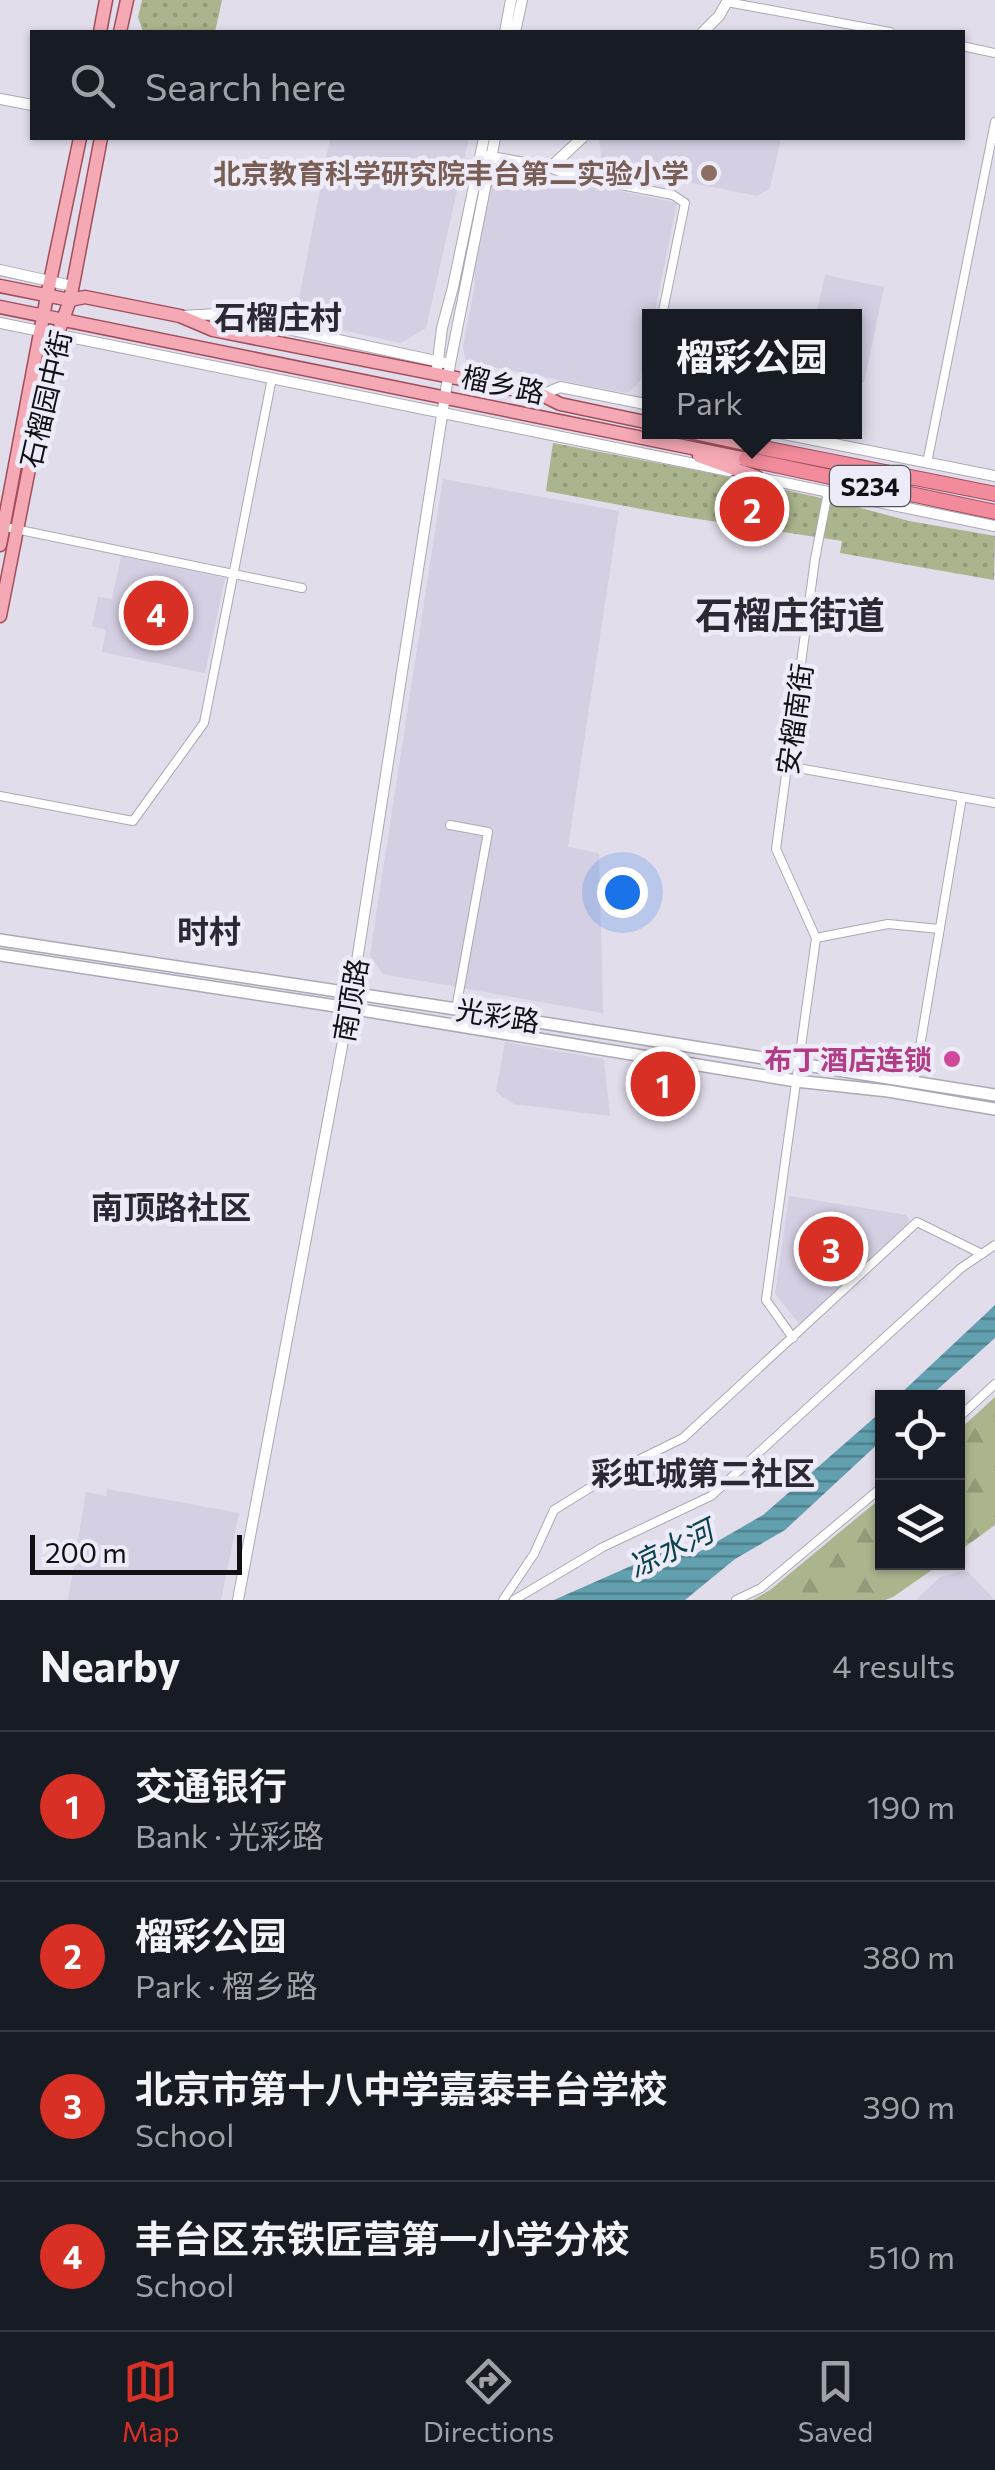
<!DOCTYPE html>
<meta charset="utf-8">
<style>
:root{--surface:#171b24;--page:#242831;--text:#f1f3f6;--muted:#9ea1a6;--line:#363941;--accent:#d93025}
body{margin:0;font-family:Commissioner,"Noto Sans SC",sans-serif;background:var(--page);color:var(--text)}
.controls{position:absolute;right:30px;bottom:30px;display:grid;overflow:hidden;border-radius:0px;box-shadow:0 2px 8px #0004}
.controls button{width:90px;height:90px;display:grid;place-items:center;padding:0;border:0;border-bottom:2px solid var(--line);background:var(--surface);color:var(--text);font:50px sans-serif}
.scale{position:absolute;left:30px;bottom:25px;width:212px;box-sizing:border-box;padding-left:10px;border:5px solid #111014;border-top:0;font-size:28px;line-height:35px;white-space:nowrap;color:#111014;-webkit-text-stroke:8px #eeebf8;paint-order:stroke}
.you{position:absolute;left:622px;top:892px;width:35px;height:35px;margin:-25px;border:8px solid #fff;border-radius:50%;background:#1a73e8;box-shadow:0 0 0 15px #1a73e833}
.badge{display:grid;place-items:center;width:65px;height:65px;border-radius:50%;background:var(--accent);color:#fff;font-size:32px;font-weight:700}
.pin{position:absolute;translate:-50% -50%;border:5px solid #fff;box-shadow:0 2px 10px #0006}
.popup{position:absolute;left:642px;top:309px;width:220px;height:130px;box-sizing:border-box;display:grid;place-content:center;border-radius:0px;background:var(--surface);filter:drop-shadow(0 2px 8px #0005);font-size:32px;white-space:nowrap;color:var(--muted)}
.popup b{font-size:38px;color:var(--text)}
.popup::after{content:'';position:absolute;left:50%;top:100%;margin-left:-20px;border:20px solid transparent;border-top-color:var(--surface)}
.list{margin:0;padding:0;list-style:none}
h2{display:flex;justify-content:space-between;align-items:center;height:130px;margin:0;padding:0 40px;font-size:42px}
h2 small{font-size:32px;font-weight:400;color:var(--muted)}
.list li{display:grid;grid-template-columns:65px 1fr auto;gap:30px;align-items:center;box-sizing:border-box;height:150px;padding:0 40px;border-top:2px solid var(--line)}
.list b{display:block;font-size:38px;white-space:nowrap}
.list p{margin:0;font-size:32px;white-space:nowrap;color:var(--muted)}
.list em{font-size:32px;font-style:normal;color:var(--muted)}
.icon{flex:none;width:55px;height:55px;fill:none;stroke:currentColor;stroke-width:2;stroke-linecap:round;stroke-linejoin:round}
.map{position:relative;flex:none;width:995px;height:1600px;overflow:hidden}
.search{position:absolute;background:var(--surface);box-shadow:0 2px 8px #0004;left:30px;right:30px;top:30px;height:110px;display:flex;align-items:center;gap:25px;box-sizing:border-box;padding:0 35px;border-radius:0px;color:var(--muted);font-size:38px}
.sheet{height:730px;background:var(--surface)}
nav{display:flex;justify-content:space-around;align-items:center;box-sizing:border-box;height:140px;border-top:2px solid var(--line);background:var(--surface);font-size:28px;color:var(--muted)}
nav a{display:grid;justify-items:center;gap:5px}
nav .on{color:var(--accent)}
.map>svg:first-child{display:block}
</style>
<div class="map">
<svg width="995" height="1600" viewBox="0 0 995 1600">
<defs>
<pattern id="forest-firs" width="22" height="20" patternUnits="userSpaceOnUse" patternTransform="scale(2.5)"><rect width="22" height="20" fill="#aab48d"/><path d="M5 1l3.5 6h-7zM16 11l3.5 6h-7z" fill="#919a79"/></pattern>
<pattern id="park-dots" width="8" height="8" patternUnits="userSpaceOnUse" patternTransform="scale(2.5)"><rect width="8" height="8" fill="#aab48d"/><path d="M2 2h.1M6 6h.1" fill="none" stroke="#919a79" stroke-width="1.8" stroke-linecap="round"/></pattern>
<pattern id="water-rules" width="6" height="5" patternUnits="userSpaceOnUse" patternTransform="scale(2.5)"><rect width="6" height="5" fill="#629faf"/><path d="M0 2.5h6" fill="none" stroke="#4f808d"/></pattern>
</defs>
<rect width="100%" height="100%" fill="#e1ddeb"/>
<path fill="#d4cfe3" d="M330,138H469L426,328L401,343L310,323L298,304Z
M599,138H781L770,188L757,196L602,165Z
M510,168L677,203L654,316H650L649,336L640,381L630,392L625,393L469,362L465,359L463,346L475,284L474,270L493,174Z
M825,275L884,287L864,383L855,381L854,316H816Z
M443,479L619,511L568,847L599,853L603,1013L383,974L370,955Z
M121,556L225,578L205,673L102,652L106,630L92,626L98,597L112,599Z
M505,1042L604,1059L610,1116L514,1104L500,1095L496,1091Z
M789,1196L894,1213L906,1215L909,1219L907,1225L801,1326L775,1294Z
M107,1489L239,1513L221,1600H68L86,1492L106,1496Z
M966,1570L995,1600H916L940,1577Z"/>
<path fill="url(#forest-firs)" d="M995,1397V1525L958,1552V1431Z
M882,1497V1562L942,1563L893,1597L885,1600H753L770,1590Z"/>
<path fill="url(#park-dots)" d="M142,0H222L215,32H143L138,17Z
M553,443L710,473L839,502L909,521L995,536L994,580L840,553L842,541L678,516L546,491Z"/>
<path fill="url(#water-rules)" d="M995,1305V1338L929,1397H897Z
M882,1411V1440L785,1530L735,1559L685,1600H554L667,1550L692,1556L763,1515Z"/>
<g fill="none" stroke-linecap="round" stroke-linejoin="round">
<g stroke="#aca8b5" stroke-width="10">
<path id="minor" d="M727,2L890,32
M962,46L995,53
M547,167L568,175L673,195L685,203L662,316
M645,404L650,380
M927,463L995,122
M0,526L302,588
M787,766L995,803
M0,796L133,821L204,723L272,378
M450,825L488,832L456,1009
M816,938L776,849L815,559L828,492
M914,1082L962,797
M793,1338L766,1300L816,938L888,924L940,929
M958,1418L995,1384
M503,1600L534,1554L554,1510L622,1468L683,1438L917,1222L982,1254
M514,1600L603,1547L711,1496L961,1268L995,1245
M736,1600L761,1588L882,1487"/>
</g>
<g stroke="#aca8b5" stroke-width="12">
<path id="tertiary" d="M505,32L511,0
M515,32L522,0
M703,32L719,16L728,0
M0,99L32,105
M486,156L547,167L554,164L582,138
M0,270L72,286
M181,316L218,314L450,364
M0,323L729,471
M437,368L442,328L453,287L484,138
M542,395L560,387L650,405
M774,432L995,476
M751,476L995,526
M238,1600L352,993L450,364L495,138"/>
</g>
<g stroke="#aca8b5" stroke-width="14">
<path id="secondary" d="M0,940L456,1009L995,1095
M0,955L349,1008L796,1081L888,1091L995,1109"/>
</g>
<g stroke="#a14e5d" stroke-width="15">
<path id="primary" d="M100,32L106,0
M120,32L127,0
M0,286L70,300L85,297L180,316L213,330L542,395L560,404L650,423
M0,307L746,459
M689,432L749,445
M699,456L757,477
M0,545L47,296L80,138
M0,616L53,347L70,300L101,138"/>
</g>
<g stroke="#a14e5d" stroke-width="16">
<path id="trunk" d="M749,445L995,494
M746,459L995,512"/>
</g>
<use href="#minor" stroke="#fff" stroke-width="8"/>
<use href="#tertiary" stroke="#fff" stroke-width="10"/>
<use href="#secondary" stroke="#fff" stroke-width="11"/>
<use href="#primary" stroke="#f5a9b5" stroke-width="12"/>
<use href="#trunk" stroke="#f28c9c" stroke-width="14"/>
</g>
<circle fill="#8d6e63" stroke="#eeebf8" stroke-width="4" cx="709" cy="173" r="10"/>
<circle fill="#d1479c" stroke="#eeebf8" stroke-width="4" cx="952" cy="1059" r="10"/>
<g text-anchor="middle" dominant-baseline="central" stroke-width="9" stroke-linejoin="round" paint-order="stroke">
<rect fill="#eeebf8" stroke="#535258" stroke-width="2.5" x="830" y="466" width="80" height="40" rx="8"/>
<g font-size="25" font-weight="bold" fill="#111014">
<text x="870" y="486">S234</text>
</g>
<g font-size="28" font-weight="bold" fill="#785e54" stroke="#eeebf8" text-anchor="end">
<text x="689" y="173">北京教育科学研究院丰台第二实验小学</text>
</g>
<g font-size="28" fill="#111014" stroke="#eeebf8">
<text transform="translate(503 384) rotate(12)">榴乡路</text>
<text transform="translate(45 399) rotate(-77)">石榴园中街</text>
<text transform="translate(794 719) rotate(-82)">安榴南街</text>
<text transform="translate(350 1000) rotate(-80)">南顶路</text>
<text transform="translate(498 1015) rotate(9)">光彩路</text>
</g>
<g font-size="28" font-weight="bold" fill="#b23c85" stroke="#eeebf8" text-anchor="end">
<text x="932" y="1059">布丁酒店连锁</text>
</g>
<g font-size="30" font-style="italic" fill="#0a434f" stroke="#eeebf8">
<text transform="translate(670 1547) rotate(-26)">凉水河</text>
</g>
<g font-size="32" font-weight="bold" fill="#2c2933" stroke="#eeebf8">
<text x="278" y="316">石榴庄村</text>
<text x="209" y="930">时村</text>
<text x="171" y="1206">南顶路社区</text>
<text x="703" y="1472">彩虹城第二社区</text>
</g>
<g font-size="38" font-weight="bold" fill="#2c2933" stroke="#eeebf8">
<text x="790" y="613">石榴庄街道</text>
</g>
</g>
</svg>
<div class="controls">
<button><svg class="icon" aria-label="locate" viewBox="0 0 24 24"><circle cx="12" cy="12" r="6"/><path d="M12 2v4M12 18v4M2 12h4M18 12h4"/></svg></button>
<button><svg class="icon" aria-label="layers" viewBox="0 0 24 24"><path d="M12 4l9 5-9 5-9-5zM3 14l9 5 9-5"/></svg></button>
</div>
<div class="scale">200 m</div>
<div class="you"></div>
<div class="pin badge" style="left:663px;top:1084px">1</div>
<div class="pin badge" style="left:752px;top:509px">2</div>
<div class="popup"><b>榴彩公园</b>Park</div>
<div class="pin badge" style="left:831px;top:1249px">3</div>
<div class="pin badge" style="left:156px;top:613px">4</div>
<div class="search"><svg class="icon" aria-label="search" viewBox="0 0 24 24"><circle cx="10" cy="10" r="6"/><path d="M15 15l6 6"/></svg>Search here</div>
</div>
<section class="sheet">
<h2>Nearby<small>4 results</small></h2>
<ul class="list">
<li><span class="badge">1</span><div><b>交通银行</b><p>Bank · 光彩路</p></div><em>190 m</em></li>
<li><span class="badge">2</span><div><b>榴彩公园</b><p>Park · 榴乡路</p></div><em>380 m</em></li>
<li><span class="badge">3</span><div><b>北京市第十八中学嘉泰丰台学校</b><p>School</p></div><em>390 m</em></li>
<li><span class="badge">4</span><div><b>丰台区东铁匠营第一小学分校</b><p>School</p></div><em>510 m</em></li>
</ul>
</section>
<nav>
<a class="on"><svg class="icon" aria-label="map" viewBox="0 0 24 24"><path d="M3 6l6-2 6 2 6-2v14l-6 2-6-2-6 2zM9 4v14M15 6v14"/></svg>Map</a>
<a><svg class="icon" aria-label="directions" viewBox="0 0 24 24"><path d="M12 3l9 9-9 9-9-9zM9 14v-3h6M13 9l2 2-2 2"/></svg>Directions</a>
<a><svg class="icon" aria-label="saved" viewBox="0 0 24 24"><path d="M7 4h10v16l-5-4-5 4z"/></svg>Saved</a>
</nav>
